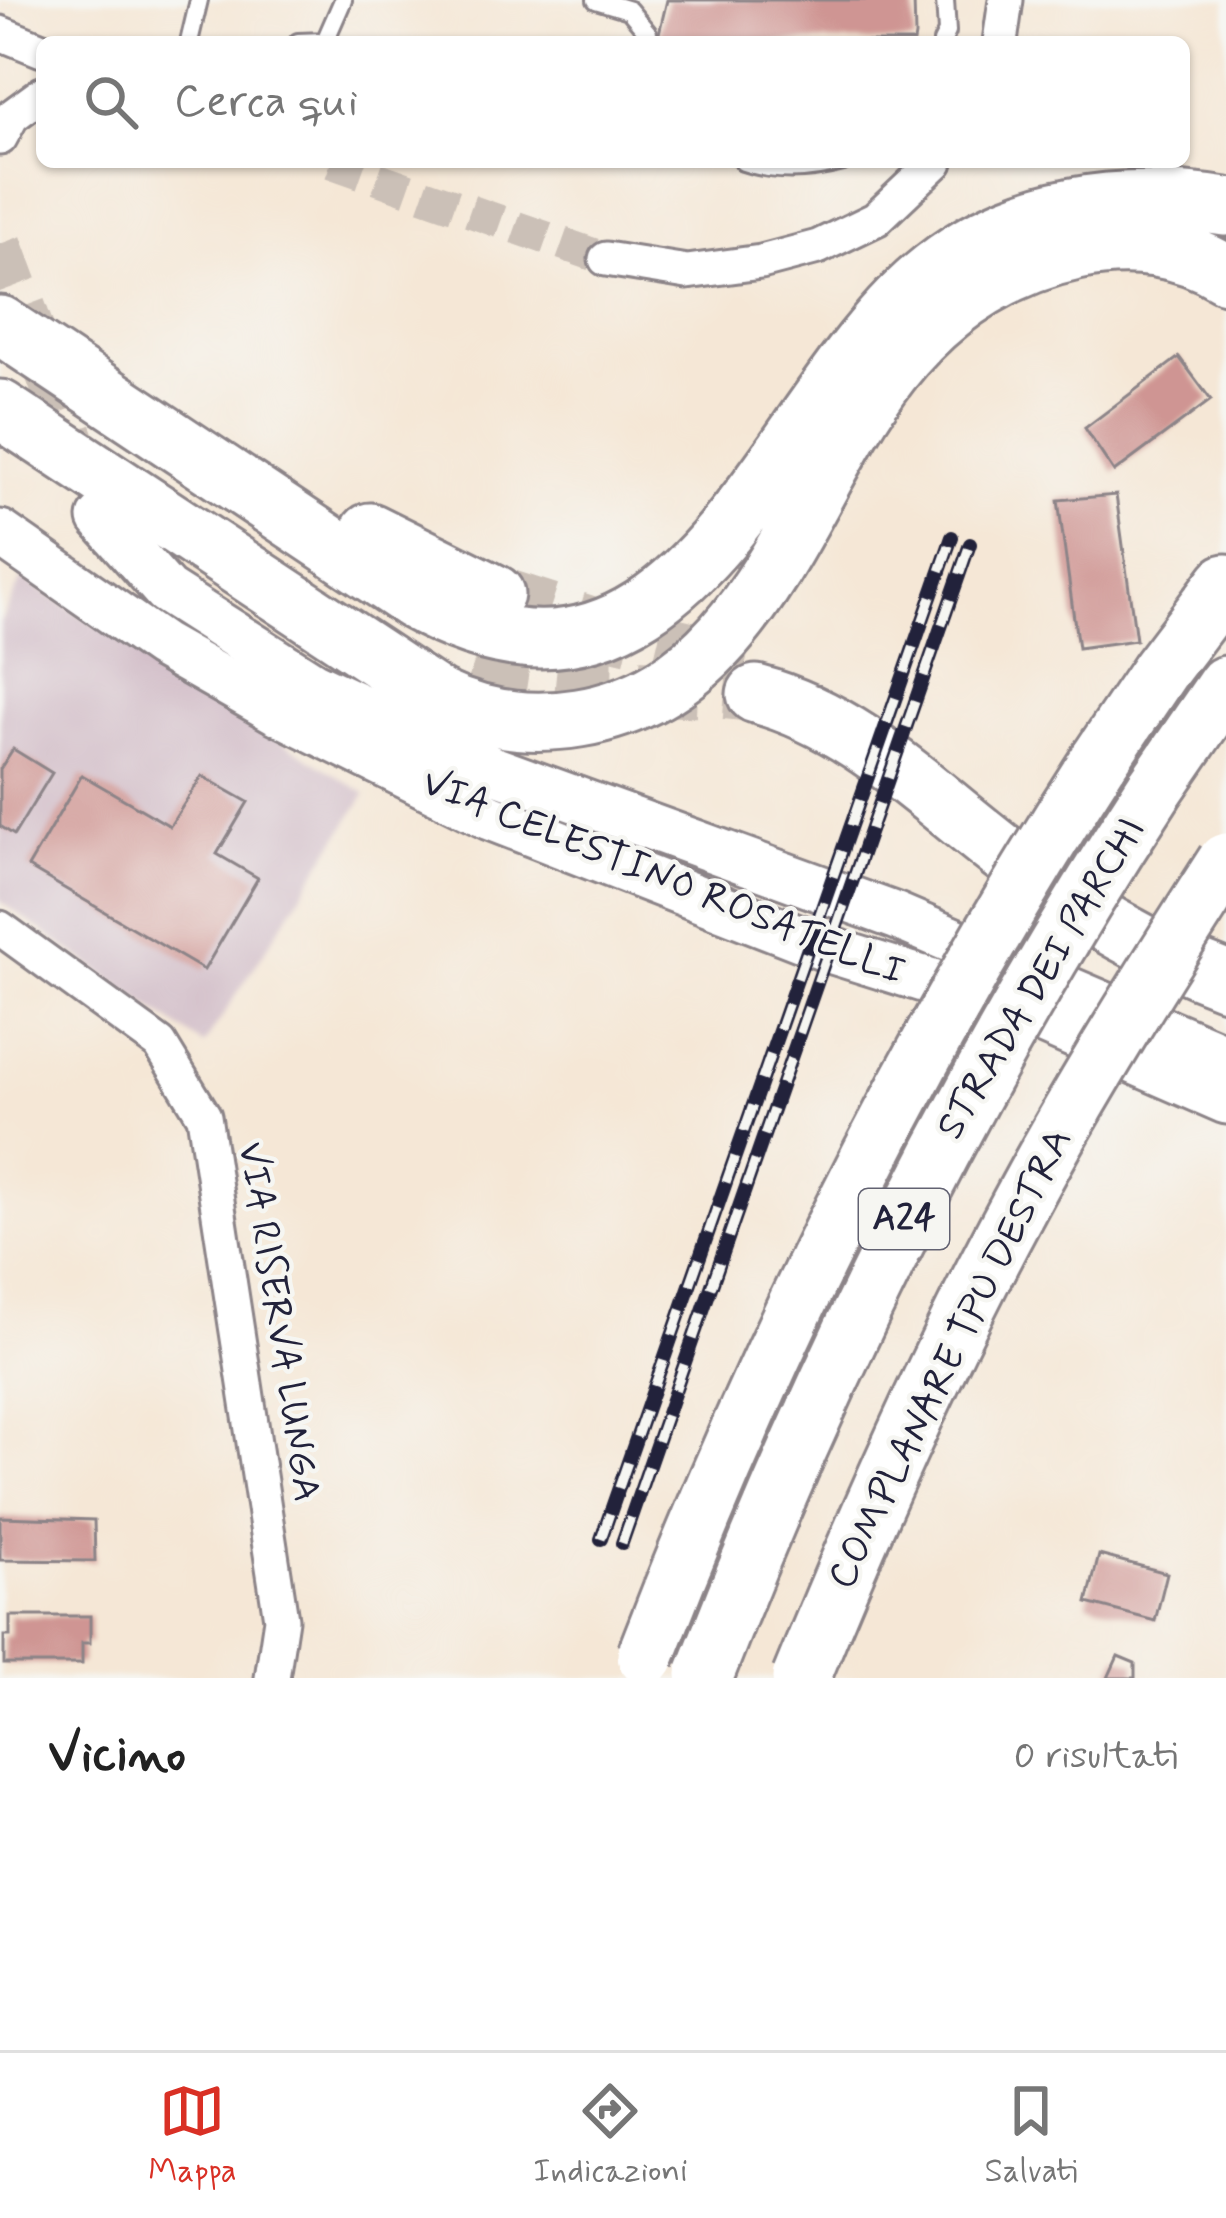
<!DOCTYPE html>
<html lang="it">
<style>
:root{--surface:#fff;--page:#f6f6f6;--text:#222;--muted:#767676;--line:#e0e0e0;--accent:#d93025}
body{margin:0;font-family:Mynerve,sans-serif;background:var(--page);color:var(--text)}
.list{margin:0;padding:0;list-style:none}
h2{display:flex;justify-content:space-between;align-items:center;height:156px;margin:0;padding:0 48px;font-size:51px}
h2 small{font-size:39px;font-weight:400;color:var(--muted)}
.icon{flex:none;width:66px;height:66px;fill:none;stroke:currentColor;stroke-width:2;stroke-linecap:round;stroke-linejoin:round}
.map{position:relative;flex:none;width:1226px;height:1678px;overflow:hidden}
.search{position:absolute;background:var(--surface);box-shadow:0 3px 9px #0004;left:36px;right:36px;top:36px;height:132px;display:flex;align-items:center;gap:30px;box-sizing:border-box;padding:0 42px;border-radius:18px;color:var(--muted);font-size:45px}
.sheet{height:372px;background:var(--surface)}
nav{display:flex;justify-content:space-around;align-items:center;box-sizing:border-box;height:168px;border-top:3px solid var(--line);background:var(--surface);font-size:33px;color:var(--muted)}
nav a{display:grid;justify-items:center;gap:6px}
nav .on{color:var(--accent)}
.map>svg:first-child{display:block}
</style>
<div class="map">
<svg width="1226" height="1678" viewBox="0 0 1226 1678">
<rect width="100%" height="100%" fill="#f6f6f2"/>
<filter id="ink" filterUnits="userSpaceOnUse"><feTurbulence type="fractalNoise" baseFrequency=".00833" numOctaves="2"/><feDisplacementMap in="SourceGraphic" scale="24" xChannelSelector="R" yChannelSelector="G"/><feConvolveMatrix kernelMatrix="1 2 1 2 8 2 1 2 1" color-interpolation-filters="sRGB"/></filter>
<filter id="wash" filterUnits="userSpaceOnUse"><feTurbulence type="fractalNoise" baseFrequency=".004" numOctaves="4" result="noise"/><feDisplacementMap in="SourceGraphic" scale="48" xChannelSelector="R" yChannelSelector="G"/><feGaussianBlur stdDeviation="2.7" result="paint"/><feColorMatrix in="noise" values="0 0 0 0 0 0 0 0 0 0 0 0 0 0 0 0 0 1.4 0 .05"/><feComposite in="paint" operator="in"/></filter>
<g filter="url(#wash)">
<rect width="100%" height="100%" fill="#f5e7d6"/>
<path fill="#d2bdc8" d="M22,578L366,794L204,1045L0,901V623Z"/>
<g id="blocks">
<path fill="#cf9593" d="M667,0H914L915,36L914,42H657Z
M1179,357L1211,400L1114,472L1085,428Z
M1116,495L1136,640L1078,648L1058,500Z
M13,749L52,773L14,835L0,826V769Z
M82,775L170,826L202,776L248,802L217,854L258,878L204,970L28,867Z
M0,1517L94,1520L95,1561L0,1560Z
M1099,1555L1167,1573L1155,1621L1087,1603Z
M10,1616H90V1643H82V1664H4V1636H10Z
M1118,1656L1135,1663V1678H1108Z"/>
</g>
</g>
<g filter="url(#ink)">
<use href="#blocks" fill-opacity="0" stroke="#8c8488" stroke-width="3"/>
<g fill="none" stroke-linecap="round" stroke-linejoin="round">
<path stroke="#cbc0b7" stroke-width="33" stroke-dasharray="33 16" stroke-linecap="butt" d="M331,162L606,259"/>
<path stroke="#cbc0b7" stroke-width="45" stroke-dasharray="45 22" stroke-linecap="butt" d="M0,244L86,476"/>
<path stroke="#cbc0b7" stroke-width="57" stroke-dasharray="57 28" stroke-linecap="butt" d="M495,594L607,630L746,663
M472,668C563,699 662,680 756,694"/>
<g stroke="#8c8488" stroke-width="22">
<path id="lane" d="M596,0L629,10L648,33L643,42
M189,42L199,0
M298,42L325,41L343,0
M942,42L947,32L945,0
M743,162C776,173 809,171 843,162"/>
</g>
<g stroke="#8c8488" stroke-width="39">
<path id="street" d="M0,33L42,50
M1000,42L1006,0
M0,138L12,116L42,94
M606,259L687,272L761,262L818,247L876,219L936,162
M0,928L160,1044L204,1116L281,1619L272,1678"/>
</g>
<g stroke="#8c8488" stroke-width="51">
<path id="secondary" d="M101,518L166,591L312,684L492,769L896,916L1226,1057
M0,533L161,645L275,710L490,817L833,951L1006,1005L1226,1101"/>
</g>
<g stroke="#8c8488" stroke-width="63">
<path id="highway" d="M0,325L414,601C690,756 770,398 934,270C1019,203 1122,190 1226,207
M0,409L438,698C483,720 530,726 579,718C756,689 795,495 890,372C938,311 1001,267 1077,251C1128,240 1182,246 1226,274
M370,532L495,594
M756,694C854,720 924,792 1002,852C1069,905 1145,950 1226,980
M1098,762L1160,670L1226,583
M1154,790L1226,685"/>
</g>
<use href="#lane" stroke="#fff" stroke-width="16"/>
<use href="#street" stroke="#fff" stroke-width="33"/>
<use href="#secondary" stroke="#fff" stroke-width="45"/>
<use href="#highway" stroke="#fff" stroke-width="57"/>
<g stroke="#22223b" stroke-width="14">
<path id="rail" d="M601,1539L952,537
M622,1543L970,544"/>
</g>
<use href="#rail" stroke="#f6f6f2" stroke-width="9" stroke-dasharray="27" stroke-linecap="butt"/>
<g stroke="#8c8488" stroke-width="63" stroke-linecap="butt">
<path id="highway-bridge" d="M646,1656C767,1342 916,1044 1098,762
M705,1674C825,1364 972,1069 1154,790
M801,1678C866,1518 937,1358 1019,1206C1082,1088 1154,974 1226,862"/>
</g>
<use href="#highway-bridge" stroke="#fff" stroke-width="57"/>
</g>
</g>
<g text-anchor="middle" dominant-baseline="central" stroke-width="9" stroke-linejoin="round" paint-order="stroke">
<rect fill="#f6f6f2" stroke="#626272" stroke-width="3" x="859" y="1189" width="90" height="60" rx="9"/>
<g font-size="36" font-weight="bold" fill="#22223b">
<text x="904" y="1219">A24</text>
</g>
<g font-size="39" fill="#22223b" stroke="#f6f6f2">
<text transform="translate(663 878) rotate(22)">VIA CELESTINO ROSATELLI</text>
<text transform="translate(1042 979) rotate(-59)">STRADA DEI PARCHI</text>
<text transform="translate(278 1322) rotate(81)">VIA RISERVA LUNGA</text>
<text transform="translate(951 1359) rotate(-64)">COMPLANARE TPU DESTRA</text>
</g>
</g>
</svg>
<div class="search"><svg class="icon" aria-label="search" viewBox="0 0 24 24"><circle cx="10" cy="10" r="6"/><path d="M15 15l6 6"/></svg>Cerca qui</div>
</div>
<section class="sheet">
<h2>Vicino<small>0 risultati</small></h2>
<ul class="list">
</ul>
</section>
<nav>
<a class="on"><svg class="icon" aria-label="map" viewBox="0 0 24 24"><path d="M3 6l6-2 6 2 6-2v14l-6 2-6-2-6 2zM9 4v14M15 6v14"/></svg>Mappa</a>
<a><svg class="icon" aria-label="directions" viewBox="0 0 24 24"><path d="M12 3l9 9-9 9-9-9zM9 14v-3h6M13 9l2 2-2 2"/></svg>Indicazioni</a>
<a><svg class="icon" aria-label="saved" viewBox="0 0 24 24"><path d="M7 4h10v16l-5-4-5 4z"/></svg>Salvati</a>
</nav>
